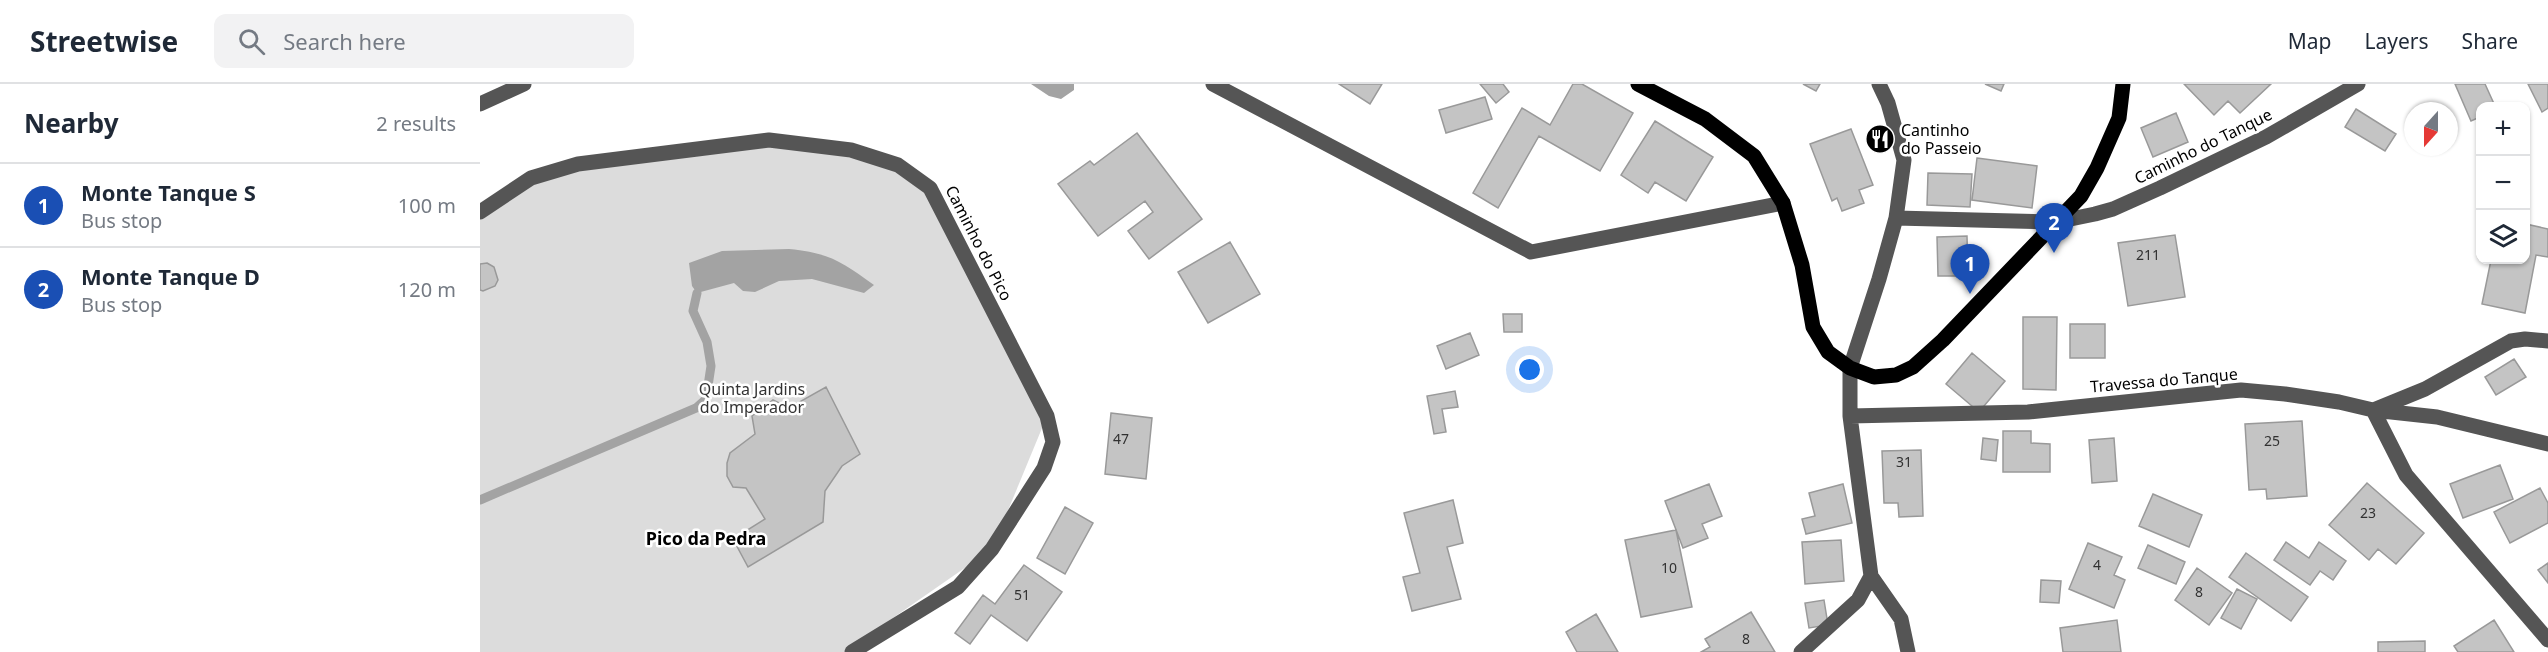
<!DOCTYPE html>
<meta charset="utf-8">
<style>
:root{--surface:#fff;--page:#f2f2f3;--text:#1f2937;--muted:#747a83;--line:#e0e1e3;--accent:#000}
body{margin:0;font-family:"Noto Sans",sans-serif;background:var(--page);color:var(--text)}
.controls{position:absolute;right:18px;top:18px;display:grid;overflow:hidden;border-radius:12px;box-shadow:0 2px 4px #0004}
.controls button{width:54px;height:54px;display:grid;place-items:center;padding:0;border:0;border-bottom:2px solid var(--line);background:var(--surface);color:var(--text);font:30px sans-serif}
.compass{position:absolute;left:1924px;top:18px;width:54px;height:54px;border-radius:50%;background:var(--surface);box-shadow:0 2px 4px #0004;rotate:201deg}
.you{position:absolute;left:1050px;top:286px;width:21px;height:21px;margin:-15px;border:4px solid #fff;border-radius:50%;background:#1a73e8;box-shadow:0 0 0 9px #1a73e833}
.badge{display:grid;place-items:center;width:39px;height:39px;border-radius:50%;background:var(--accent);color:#fff;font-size:20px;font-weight:700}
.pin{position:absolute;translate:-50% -50px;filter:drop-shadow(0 2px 3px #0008)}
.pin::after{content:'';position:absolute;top:32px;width:21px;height:18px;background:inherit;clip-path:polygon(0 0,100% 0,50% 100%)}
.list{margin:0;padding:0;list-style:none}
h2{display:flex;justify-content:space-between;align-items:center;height:78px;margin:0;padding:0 24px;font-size:26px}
h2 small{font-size:20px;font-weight:400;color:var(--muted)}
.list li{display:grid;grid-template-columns:39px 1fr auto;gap:18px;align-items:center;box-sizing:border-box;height:84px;padding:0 24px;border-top:2px solid var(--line)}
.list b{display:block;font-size:22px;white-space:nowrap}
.list p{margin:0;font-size:20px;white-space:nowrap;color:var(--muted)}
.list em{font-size:20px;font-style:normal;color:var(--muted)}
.icon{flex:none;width:33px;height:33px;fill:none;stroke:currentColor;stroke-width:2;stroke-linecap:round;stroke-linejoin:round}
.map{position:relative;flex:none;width:2068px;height:568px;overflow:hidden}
header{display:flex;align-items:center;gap:36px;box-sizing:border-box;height:84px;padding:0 30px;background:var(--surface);border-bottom:2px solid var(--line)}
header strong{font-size:28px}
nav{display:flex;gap:33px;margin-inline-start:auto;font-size:21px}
.search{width:420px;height:54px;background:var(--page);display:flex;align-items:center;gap:15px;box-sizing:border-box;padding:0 21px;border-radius:12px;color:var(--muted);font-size:22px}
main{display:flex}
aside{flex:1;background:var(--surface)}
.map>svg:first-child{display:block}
</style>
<header>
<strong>Streetwise</strong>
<div class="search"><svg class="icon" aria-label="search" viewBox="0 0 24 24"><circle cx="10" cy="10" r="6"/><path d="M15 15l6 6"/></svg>Search here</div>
<nav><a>Map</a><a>Layers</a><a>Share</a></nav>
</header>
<main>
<aside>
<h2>Nearby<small>2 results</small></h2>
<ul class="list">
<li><span class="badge" style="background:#1a4fb4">1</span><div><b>Monte Tanque S</b><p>Bus stop</p></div><em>100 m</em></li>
<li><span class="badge" style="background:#1a4fb4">2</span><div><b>Monte Tanque D</b><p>Bus stop</p></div><em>120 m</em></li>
</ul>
</aside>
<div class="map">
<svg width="2068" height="568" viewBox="0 0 2068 568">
<rect width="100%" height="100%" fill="#fff"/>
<path fill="#dcdcdc" d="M289,56L371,66L450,104L567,332L512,465L364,568H0V128L51,94Z"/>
<path fill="#a3a3a3" d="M551,0H594V6L581,15L569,12Z
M309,165C350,169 362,178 394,201L384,209L332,195L299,197L275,208L263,207L254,199L217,209L212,202L209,179L242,167Z"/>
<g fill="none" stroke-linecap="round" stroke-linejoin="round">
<path stroke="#a3a3a3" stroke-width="9" d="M0,416L216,324L226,315L231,282L227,258L213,227L217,209"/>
</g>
<path fill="#c4c4c4" stroke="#999" stroke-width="1.5" d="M859,0H902L890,20Z
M1000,0H1023L1029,8L1016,19Z
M1093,0H1102L1153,29L1120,87L1059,52L1018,124L993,109L1042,24L1070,41Z
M1323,0H1340L1336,7Z
M1505,0H1524L1521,7Z
M1704,0H1791L1760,29L1748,17L1734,31Z
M1975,0H2005L2015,22H2000V33L1991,37Z
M2048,0H2068V24L2062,28Z
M1005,13L1012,35L966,49L959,26Z
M1876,25L1916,50L1905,67L1865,43Z
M1696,29L1708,58L1673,73L1661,44Z
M1175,37L1233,73L1206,117L1175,98L1168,109L1141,91Z
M1371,45L1393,101L1379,106L1384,119L1362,127L1357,114L1352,117L1330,60Z
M657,49L722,135L669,175L648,147L673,128L665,117L618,152L578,100L610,77L614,81Z
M1497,74L1557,82L1552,124L1492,116Z
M1448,89L1492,90L1490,123L1447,121Z
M2046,140L2068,145V173L2056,171L2045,229L2002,220L2011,176H2046Z
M1695,151L1705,213L1648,222L1638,159Z
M1487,152L1488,192H1458L1457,153Z
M750,158L780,210L728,239L698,188Z
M7,179L14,183L18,196L15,202L3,207L0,206V180Z
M1023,230H1042V248H1024Z
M1543,233H1577L1576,306L1543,305Z
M1590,240H1625V274H1590Z
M990,249L999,271L966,285L957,262Z
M1492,269L1525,297L1499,328L1466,300Z
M2034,275L2046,293L2016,311L2005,293Z
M346,303L380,370L362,382L345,407L343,438L268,483L253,455L285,435L266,404L253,403L247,392V379L250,369L275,350L272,332L293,316L309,324Z
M975,307L978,323L962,325L966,348L954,350L947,312Z
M631,329L672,334L666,395L625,390Z
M1822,337L1827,412L1787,415L1786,405L1769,406L1765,340Z
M1523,347H1551V359L1570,360V388H1523Z
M1503,354L1518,356L1516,377L1501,375Z
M1634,354L1637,397L1612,399L1609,356Z
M1441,366L1443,432L1419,433L1418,419H1404L1402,367Z
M2020,381L2033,415L1983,434L1970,400Z
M1887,399L1944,449L1916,480L1898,465L1889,476L1849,441Z
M1229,400L1242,432L1222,440L1228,454L1203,464L1185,417Z
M1363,400L1372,439L1326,450L1322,435L1335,432L1329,409Z
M2060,404L2068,419V439L2030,459L2014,428Z
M1673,410L1722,431L1709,463L1659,442Z
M973,416L983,459L967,463L981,515L932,527L923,493L940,489L924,429Z
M585,423L613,439L585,490L557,474Z
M1196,446L1212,523L1161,533L1145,456Z
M1361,456L1364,497L1325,500L1322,458Z
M1806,458L1829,474L1839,458L1866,477L1853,496L1840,487L1830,501L1794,476Z
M1608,459L1642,473L1634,491L1645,496L1634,524L1589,505Z
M1668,461L1705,478L1696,500L1658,484Z
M1766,469L1828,513L1811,537L1749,493Z
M2068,479V499L2058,486Z
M544,481L582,508L547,557L511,531L490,560L475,549L503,511L515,520Z
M1717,484L1752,509L1729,541L1695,516Z
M1561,496L1581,497L1579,519L1560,518Z
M1757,505L1777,515L1761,545L1741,534Z
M1344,516L1348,541L1329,544L1325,519Z
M1271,528L1295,568H1221L1230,563L1225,555Z
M1116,530L1138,568H1097L1086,548Z
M1637,536L1641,568H1583L1580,544Z
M2014,536L2034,568H1978L1974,562Z
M1945,557V568H1898V558Z"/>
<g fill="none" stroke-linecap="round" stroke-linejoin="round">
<path stroke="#555" stroke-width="15" d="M733,0L1051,168L1303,119
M1399,0L1408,19L1424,76L1416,134L1399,195L1370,284V332L1391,492L1421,535L1428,568
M0,20L44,0
M0,128L51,94L98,80L289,56L371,66L418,81L450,104L567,332L573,358L564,384L512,465L478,503L372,568
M1416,134L1576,138L1615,130L1633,125L1680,104L1786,53L1878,0
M1896,325L1945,305L2031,257L2045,255L2068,257
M1893,326L1926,391L2068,556
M1370,332L1548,328L1761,306L1805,310L1859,318L1893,326L1957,333L2068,360
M1321,568L1378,516L1391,492"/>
<path stroke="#000" stroke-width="15" d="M1158,0L1225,35L1274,72L1303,119L1322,181L1333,243L1348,268L1370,284L1394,293L1416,291L1433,283L1463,256L1601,112L1617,84L1639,34L1643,0"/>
</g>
<defs>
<g id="restaurant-disc" transform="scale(1.5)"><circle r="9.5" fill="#000" stroke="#fff"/><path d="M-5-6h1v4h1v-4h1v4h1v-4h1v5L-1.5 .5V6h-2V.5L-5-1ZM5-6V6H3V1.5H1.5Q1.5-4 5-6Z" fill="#fff"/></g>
</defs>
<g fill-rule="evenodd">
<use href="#restaurant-disc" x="1400" y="55"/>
</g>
<g text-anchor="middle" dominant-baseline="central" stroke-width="5" stroke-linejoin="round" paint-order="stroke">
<g font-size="14" fill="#313131">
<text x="1668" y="170">211</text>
<text x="641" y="354">47</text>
<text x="1792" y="356">25</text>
<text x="1424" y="377">31</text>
<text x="1888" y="428">23</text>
<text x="1617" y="480">4</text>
<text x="1189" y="483">10</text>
<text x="1719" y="507">8</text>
<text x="542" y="510">51</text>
<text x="1266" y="554">8</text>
</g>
<g font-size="16" fill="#000" stroke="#fff" text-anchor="start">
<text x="1421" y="46">Cantinho<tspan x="1421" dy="18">do Passeio</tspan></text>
</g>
<g font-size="16" fill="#000" stroke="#fff">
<text transform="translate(1723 62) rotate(-26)">Caminho do Tanque</text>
<text transform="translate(499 159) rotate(63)">Caminho do Pico</text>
<text transform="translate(1684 296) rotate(-5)">Travessa do Tanque</text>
</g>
<g font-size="16" fill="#333" stroke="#fff">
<text x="272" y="305">Quinta Jardins<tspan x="272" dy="18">do Imperador</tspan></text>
</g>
<g font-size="18" font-weight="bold" fill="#000" stroke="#fff">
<text x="226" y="454">Pico da Pedra</text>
</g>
</g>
</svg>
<div class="controls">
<button>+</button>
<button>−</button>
<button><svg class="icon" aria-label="layers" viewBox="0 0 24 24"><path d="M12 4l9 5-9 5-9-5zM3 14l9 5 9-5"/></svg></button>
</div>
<svg class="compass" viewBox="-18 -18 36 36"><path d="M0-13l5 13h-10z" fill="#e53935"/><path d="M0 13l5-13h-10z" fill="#747a83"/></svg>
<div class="you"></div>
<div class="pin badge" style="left:1490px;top:210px;background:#1a4fb4">1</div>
<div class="pin badge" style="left:1574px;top:169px;background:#1a4fb4">2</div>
</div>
</main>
